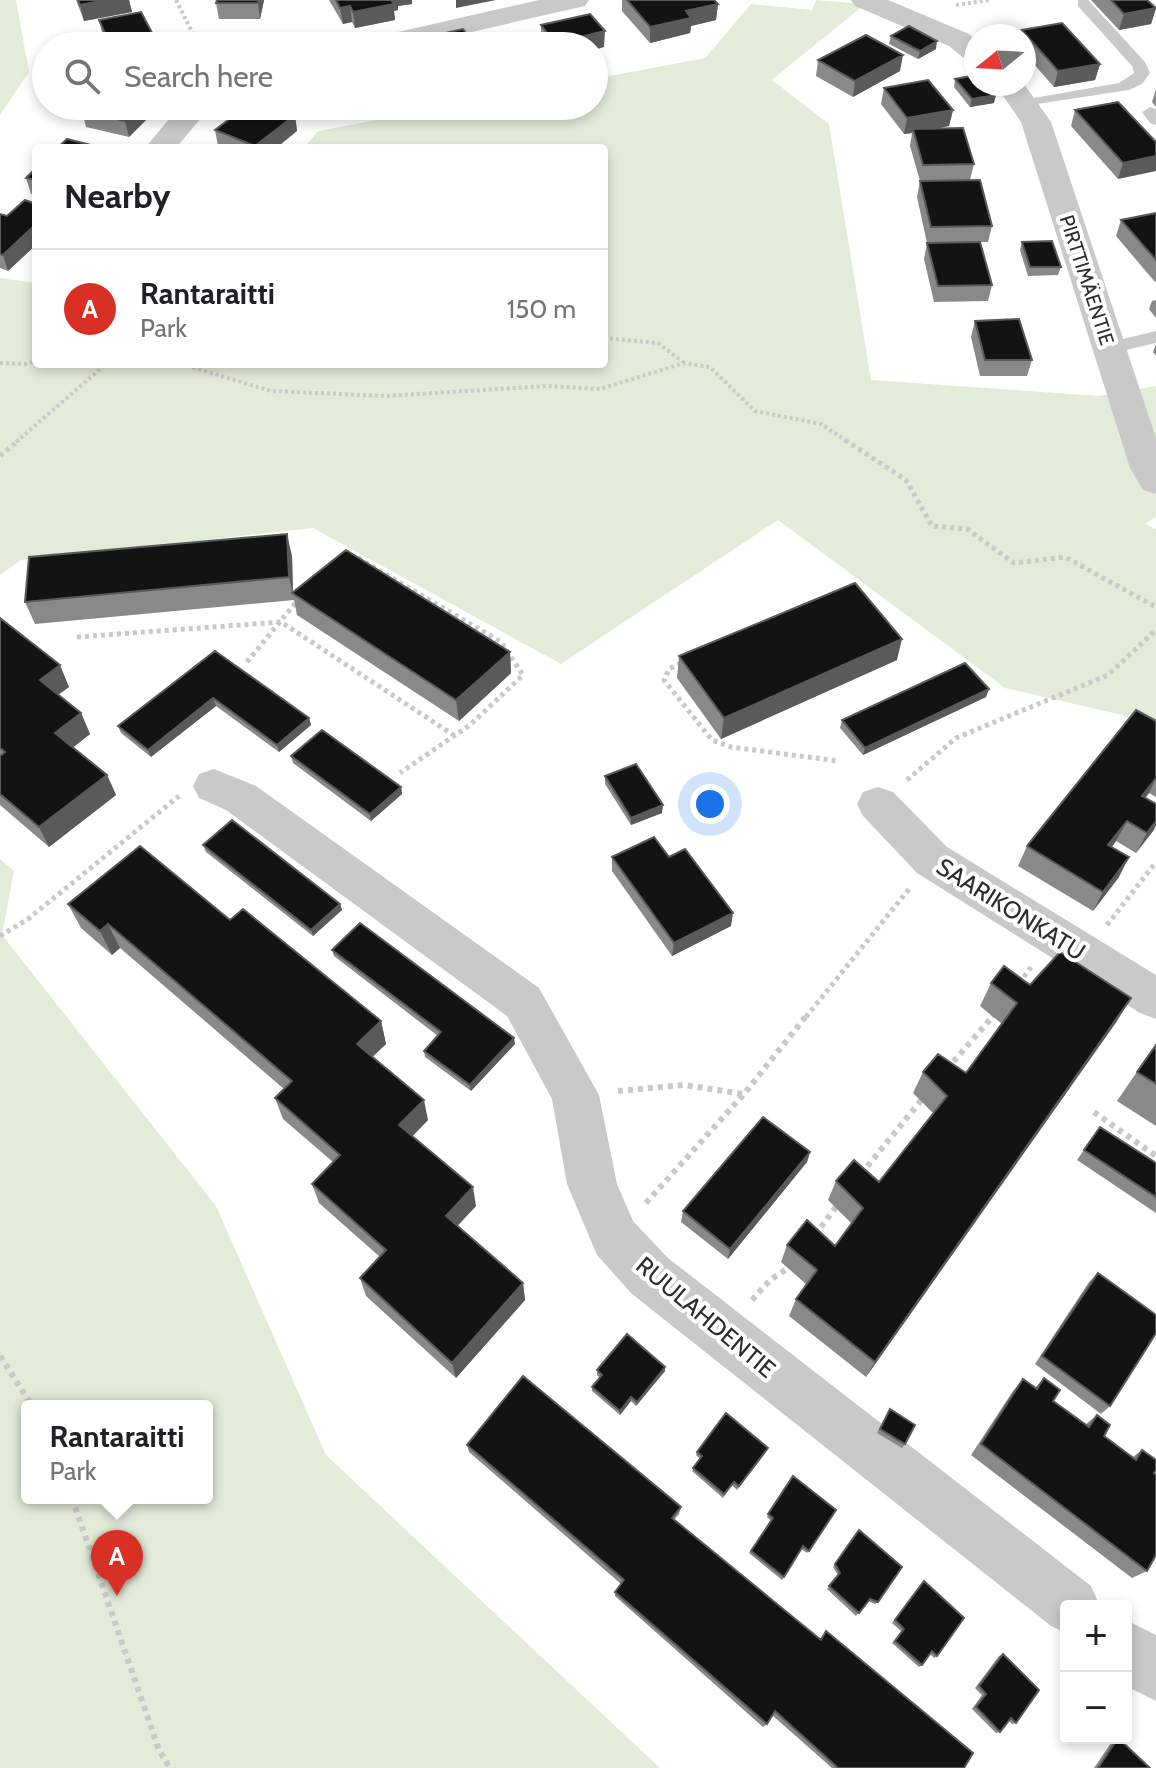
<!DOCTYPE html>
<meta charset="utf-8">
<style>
:root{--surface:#fff;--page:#f6f6f6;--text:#202124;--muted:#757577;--line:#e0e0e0;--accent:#d93025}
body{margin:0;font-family:Cabin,sans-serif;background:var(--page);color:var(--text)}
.controls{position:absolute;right:24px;bottom:24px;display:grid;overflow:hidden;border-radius:8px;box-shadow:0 4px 12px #0003}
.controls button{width:72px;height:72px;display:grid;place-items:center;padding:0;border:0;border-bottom:2px solid var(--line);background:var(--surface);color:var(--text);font:40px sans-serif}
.compass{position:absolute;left:964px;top:24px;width:72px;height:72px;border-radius:50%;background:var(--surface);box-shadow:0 4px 12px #0003;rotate:252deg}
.you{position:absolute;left:710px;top:804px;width:28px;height:28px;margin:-20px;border:6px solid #fff;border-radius:50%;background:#1a73e8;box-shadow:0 0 0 12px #1a73e833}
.badge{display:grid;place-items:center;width:52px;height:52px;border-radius:50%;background:var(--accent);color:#fff;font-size:26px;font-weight:700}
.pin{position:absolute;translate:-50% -66px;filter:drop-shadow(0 2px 4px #0008)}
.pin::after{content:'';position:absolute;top:42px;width:28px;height:24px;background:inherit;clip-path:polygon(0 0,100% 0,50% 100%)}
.popup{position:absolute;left:21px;top:1400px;width:192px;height:104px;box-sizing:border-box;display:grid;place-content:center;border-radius:8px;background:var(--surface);filter:drop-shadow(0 2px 6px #0005);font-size:26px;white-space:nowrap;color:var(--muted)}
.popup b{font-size:30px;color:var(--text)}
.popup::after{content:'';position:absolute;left:50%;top:100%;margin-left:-16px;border:16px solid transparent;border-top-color:var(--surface)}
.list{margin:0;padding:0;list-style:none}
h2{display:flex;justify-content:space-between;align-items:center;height:104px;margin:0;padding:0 32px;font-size:34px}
h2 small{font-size:26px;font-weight:400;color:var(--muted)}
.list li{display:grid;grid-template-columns:52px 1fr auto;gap:24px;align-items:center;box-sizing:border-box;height:120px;padding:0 32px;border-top:2px solid var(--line)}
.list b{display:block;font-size:30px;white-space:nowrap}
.list p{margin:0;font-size:26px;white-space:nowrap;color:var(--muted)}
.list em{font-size:26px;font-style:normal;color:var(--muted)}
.icon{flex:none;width:44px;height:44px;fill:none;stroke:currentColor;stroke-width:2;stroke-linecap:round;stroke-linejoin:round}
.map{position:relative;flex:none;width:1156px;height:1768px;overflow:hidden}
.search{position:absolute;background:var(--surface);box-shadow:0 4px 12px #0003;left:32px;top:32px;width:576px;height:88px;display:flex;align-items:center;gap:20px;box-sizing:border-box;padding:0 28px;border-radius:44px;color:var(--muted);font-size:30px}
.panel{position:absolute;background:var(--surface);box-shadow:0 4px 12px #0003;left:32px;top:144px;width:576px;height:224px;border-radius:8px}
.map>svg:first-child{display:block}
</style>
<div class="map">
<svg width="1156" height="1768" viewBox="0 0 1156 1768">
<rect width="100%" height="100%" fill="#fff"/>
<path fill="#e3ebd9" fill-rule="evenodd" d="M0,0H16L29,72L0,115Z
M816,0L865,4L772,80L829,124L871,380L1099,396L1156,386V517L1145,524L1156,529V734L1122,715L1005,688L778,520L561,664L313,528L21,560L0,575V278L36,283V364H604V148H304L318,131L452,106H594V79L705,58L751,4L812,10Z
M0,859L14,871L2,935L216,1206L326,1455L660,1768H0ZM27,1406H207V1498H27Z"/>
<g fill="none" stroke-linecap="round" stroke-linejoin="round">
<path stroke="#c9c9c9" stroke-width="4" stroke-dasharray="3 3" stroke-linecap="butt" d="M176,0L199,46
M956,5L990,0
M604,338L658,343L683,362
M0,363L26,364L36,361
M181,364L271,391L385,396L547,386L600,389L684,363L710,367L755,411L821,424L848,442
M16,442L106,364"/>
<path stroke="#c9c9c9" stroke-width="5" stroke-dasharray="4 4" stroke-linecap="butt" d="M845,440L906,480L932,526L967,529L1014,563L1065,557L1156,607
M0,456L19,440
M358,558L501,642L523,675L470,725L400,773
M77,637L281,622L455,736
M247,662L297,601
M681,663L669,669L664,680L712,740L731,747L838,761
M907,780L956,738L1108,675L1156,630
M1107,925L1156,862
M0,936L28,919L179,796
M1019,983L1032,966
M806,1017L909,889
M992,1017L996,1013"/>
<path stroke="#c9c9c9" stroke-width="6" stroke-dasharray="5 5" stroke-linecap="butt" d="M947,1069L994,1015
M618,1091L684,1085L743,1094
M1094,1112L1156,1156
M861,1174L923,1098
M646,1203L744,1094L807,1015
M815,1235L838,1204
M752,1300L770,1280L793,1265
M0,1356L32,1406
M72,1498L159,1750L170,1768"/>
<path fill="#c9c9c9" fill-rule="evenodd" d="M1078,0H1088L1145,62L1150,73L1142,84L1129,90L1017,107V101L1119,83L1134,73L1132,66L1078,6Z
M1150,107L1156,109V125L1150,123L1142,112Z
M1156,331V343L1109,354L1100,348L1102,344Z"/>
<path fill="#c9c9c9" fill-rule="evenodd" d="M539,0H589L585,6L410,46H359L363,40Z
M851,0H888L969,34L976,40V62L966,60L949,46L855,6Z
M995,84H1024L1051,122L1156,438V494L1143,490L1130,468L1021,122Z
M180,106H211L176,148H145Z
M214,769L256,786L539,988L599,1095L617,1184L633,1221L668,1258L1091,1586L1100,1606H1066V1633L1051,1626L632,1294L597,1255L567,1184L552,1099L507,1016L226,810L199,798L193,786L199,774Z
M878,787L893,792L947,847L1156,975V1019L1140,1013L917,873L863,816L857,804L863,792Z
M1126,1620L1156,1635V1701L1126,1686Z"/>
</g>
<path fill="#898989" d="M76,0H129L132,12L84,21Z
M217,0H264L260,19H219L216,3Z
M329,0H412V4L398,6V10L394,11L395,20L355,28L352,22L343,24Z
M622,0H714L718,4L716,20L691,26L690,33L650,43L622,11Z
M1091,0H1147L1156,8L1151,24L1119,30Z
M99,20L159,46H108L103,36Z
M541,25L604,47L545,46L541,41Z
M1022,30L1100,64L1095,80L1054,87L1024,53V36H1020Z
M432,36L439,46H433Z
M891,36L936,49L918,59L889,44Z
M818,60L900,71L853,97L816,76Z
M955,79L994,103L970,107L954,87Z
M884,88L953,110L949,126L934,129L974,164L970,180L992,226L988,242H980L992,285L988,301L934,302L924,259L927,243L917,197L920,181L910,146L912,133L904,134L881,104Z
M1156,89V107L1152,102Z
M160,106L129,137L86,127L82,111Z
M1075,110L1156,142L1118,179L1071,126Z
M295,115L297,131L276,148H223L218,146L215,130Z
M36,168V195L31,194L26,178Z
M1156,213V281L1155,282L1116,236L1121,220Z
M0,214L8,271L0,268Z
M1022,242L1061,267L1058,275L1028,276L1020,250Z
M1156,300V318L1149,309L1152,301Z
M975,321L1032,360L1027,376H980L971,337Z
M1156,344V356L1153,352Z
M292,556L293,592L510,652L511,673L459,721L297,615L294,600L35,624L25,602Z
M0,618L69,687L58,695L81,713L90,734L73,747L107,775L116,795L49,847L0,805Z
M215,651L309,718L311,725L279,752L216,706L151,757L121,733L118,726Z
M679,656L897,660L721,739L677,678Z
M989,689L986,697L863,755L840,728L842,720Z
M1156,721V797L1149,793L1145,798L1156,804V825L1136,853L1116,841L1112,847L1119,877L1093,911L1018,866L1027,846Z
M291,756L401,787L402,794L371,821L293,763Z
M605,776L662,813L631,825L605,784Z
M203,845L340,904L342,910L313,936L206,852Z
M612,857H669L731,926L672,956L612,871Z
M68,904L230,920L381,1021L386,1044L372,1057L428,1120L412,1136L476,1206L457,1226L523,1283L525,1300L456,1378L366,1296L360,1278L380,1257L319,1203L312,1184L333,1162L283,1119L275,1098L284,1089L120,948L112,955L81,928Z
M332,950L515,1044L471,1091L425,1057L424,1051L438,1036L334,956Z
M991,983L1030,985L1117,1021L866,1377L789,1316L796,1299L806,1284L781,1262L787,1245L835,1246L852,1224L828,1200L836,1181L879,1182L933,1113L913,1093L923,1072L966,1073L1002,1024L980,1006Z
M1156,1044V1126L1117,1101Z
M1100,1127L1156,1163V1213L1077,1160Z
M810,1152L807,1162L728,1259L681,1222L683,1211Z
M1098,1273L1110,1406L1101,1414L1035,1364L1089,1282Z
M665,1367V1371L636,1406L631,1401L620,1415L592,1391V1387L600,1378L597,1375V1370Z
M1044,1378L1053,1401L1085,1425L1097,1415L1104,1436L1133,1457L1142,1450L1154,1473L1147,1571L1132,1578L971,1455L1013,1391L1023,1379L1035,1388Z
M890,1409L905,1444L902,1448L877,1433Z
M467,1445L681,1507L679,1514L674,1520L820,1639L826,1631L963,1768H832L772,1715L767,1724L763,1727L615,1596V1592L621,1584L469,1452Z
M697,1452H766L737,1490L732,1485L723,1498L692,1471L700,1459L696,1455Z
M836,1510L807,1553L801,1549L782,1580L749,1553L771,1521L767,1517L768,1514Z
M859,1530L878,1602L875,1604L868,1601L856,1616L827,1589L838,1575L833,1567Z
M924,1581L937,1656L934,1658L930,1654L922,1665L919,1667L892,1643L901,1631L892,1623Z
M1003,1654L1016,1723L1012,1724L1009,1721L1000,1732L996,1733L972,1709L982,1695L975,1688L999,1656Z
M1118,1738L1150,1768H1094L1113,1740Z"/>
<path fill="#5a5a5a" d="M106,0H129L132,12L84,21L80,5Z
M258,0H264L260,19L258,3Z
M389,0H412V4L398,6V10L394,11L395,20L355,28L353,12Z
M456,0H496L456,8Z
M718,4L716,20L691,26L690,33L650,43V27L686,11Z
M350,6L352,22L343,24L340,8Z
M1156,8L1151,24L1119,30L1124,14Z
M605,31L604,47L594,50V46H555V43Z
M937,41L936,49L918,59L920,51Z
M903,55L900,71L853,97L855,81Z
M1100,64L1095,80L1054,87L1058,71Z
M996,95L994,103L970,107L972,99Z
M140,106H160L129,137L125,121Z
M953,110L949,126L914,133L913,129L912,133L904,134L907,118Z
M295,115L297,131L276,148H255V146Z
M1156,156V171L1118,179L1123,163Z
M36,224V245L8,271L3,255Z
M287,534L292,556L293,594L289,577Z
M902,639L897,660L721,739L724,718Z
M510,652L511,673L459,721L456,700Z
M60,665L69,687L49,701L40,680Z
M989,689L986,697L863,755L865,748Z
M213,698L216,706L151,757L148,750Z
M81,713L90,734L65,754L55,733Z
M309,718L311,725L279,752L277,745Z
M107,775L116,795L49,847L39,827Z
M1156,778L1149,793L1131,817L1142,796Z
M401,787L402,794L371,821L370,814Z
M663,805L662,813L631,825V818Z
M1127,821L1116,841L1098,865L1108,845Z
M1156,821V825L1154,830L1136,853L1147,833Z
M1129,857L1119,877L1093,911L1103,892Z
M340,904L342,910L313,936L311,930Z
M733,913L731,926L672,956L674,943Z
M108,924L120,948L112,955L100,931Z
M1131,998L1117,1021L866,1377L875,1362Z
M381,1021L386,1044L363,1066L357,1044Z
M514,1038L515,1044L471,1091L470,1085Z
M424,1100L428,1120L404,1145L399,1125Z
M810,1152L807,1162L728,1259L730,1249Z
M473,1187L476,1206L449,1235L446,1216Z
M523,1283L525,1300L456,1378L452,1363Z
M665,1367V1371L636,1406L637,1402Z
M631,1397V1401L620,1415V1411Z"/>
<path fill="#131313" stroke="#5a5a5a" stroke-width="2" d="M78,0H106L80,5Z
M217,0H258V3H216Z
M336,0H391L394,4L353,12L350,6L340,8Z
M627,0H714L718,4L686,11L691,18L650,27Z
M1111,0H1147L1156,8L1124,14Z
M141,12L159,46H111L99,20Z
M590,14L605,31L555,43L541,25Z
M1062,23L1100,64L1058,71L1022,30Z
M909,26L937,41L920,51L891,36Z
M463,29L475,45L512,36L519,46H439L432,36Z
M866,35L903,55L855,81L818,60Z
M976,75V84H986L996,95L972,99L955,79Z
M928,80L953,110L907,118L884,88Z
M1118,102L1156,142V156L1123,163L1075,110Z
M87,106H140L125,121L82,111Z
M257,106H272L295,115L255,146L215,130L239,112L245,115Z
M963,128L974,164L923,165L913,129Z
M67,139L103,148H57Z
M36,168V180L26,178Z
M980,180L992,226L931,227L920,181Z
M25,200L36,204V224L3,255L0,254V214L7,216Z
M1156,213V260L1121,220Z
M1052,241L1061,267H1030L1022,242Z
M980,242L992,285L938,286L927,243Z
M1019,319L1032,360H985L975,321Z
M287,534L289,577L25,602L29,557Z
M346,550L510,652L456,700L292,593Z
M855,583L902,639L724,718L679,656Z
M0,618L60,665L40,680L81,713L55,733L107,775L39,827L0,794V756L5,752L0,748Z
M215,651L309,718L277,745L213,698L148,750L118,726Z
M965,663L989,689L865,748L842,720Z
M1136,710L1156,721V778L1142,796L1156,804V821L1147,833L1127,821L1108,845L1129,857L1103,892L1027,846Z
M322,730L401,787L370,814L291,756Z
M636,764L663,805L631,818L605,776Z
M232,820L340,904L311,930L203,845Z
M654,837L669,857L685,849L733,913L674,943L612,857Z
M140,846L230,920L243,909L381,1021L357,1044L424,1100L399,1125L473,1187L446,1216L523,1283L452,1363L360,1278L386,1250L312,1184L340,1155L275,1098L292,1081L108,924L100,931L68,904Z
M360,923L514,1038L470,1085L424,1051L441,1032L332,950Z
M1060,952L1131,998L875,1362L796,1299L817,1270L787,1245L807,1220L835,1246L863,1208L836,1181L854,1160L879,1182L947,1096L923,1072L938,1054L966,1073L1017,1003L991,983L1004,966L1030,985Z
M1156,1045V1084L1137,1072Z
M763,1117L810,1152L730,1249L683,1211Z
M1100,1127L1156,1163V1197L1084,1150Z
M1098,1273L1156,1315V1333L1110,1406L1042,1356Z
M627,1334L665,1367L637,1402L631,1397L620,1411L592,1387L602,1375L597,1370Z
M523,1376L681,1507L672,1518L821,1640L826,1631L973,1753L964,1768H838L775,1711L767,1724L615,1592L624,1580L467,1445Z
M1044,1378L1060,1390L1053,1401L1089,1427L1097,1415L1110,1425L1104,1436L1136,1460L1142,1450L1156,1460V1470L1154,1473L1156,1475V1555L1147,1571L981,1444L1023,1379L1037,1389Z
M890,1409L915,1425L905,1444L880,1429Z
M726,1413L768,1448L739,1486L734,1482L724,1494L693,1468L702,1456L697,1452Z
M793,1476L836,1510L809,1551L803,1546L784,1577L751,1551L773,1518L768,1514Z
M859,1530L902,1567L878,1602L870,1599L859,1613L829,1586L840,1573L835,1564Z
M924,1581L964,1618L937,1656L932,1651L922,1665L895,1641L904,1629L895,1620Z
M1003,1654L1039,1690L1016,1723L1011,1718L1000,1732L976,1707L986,1694L979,1686Z
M1118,1738L1150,1768H1098Z"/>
<g text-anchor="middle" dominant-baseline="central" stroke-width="8" stroke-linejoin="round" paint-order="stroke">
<g font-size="20" fill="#2c2c2c" stroke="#fff">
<text transform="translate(1087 280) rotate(72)">PIRTTIMÄENTIE</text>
</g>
<g font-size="24" fill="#2c2c2c" stroke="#fff">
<text transform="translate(1011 909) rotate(32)">SAARIKONKATU</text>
<text transform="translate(706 1317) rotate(40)">RUULAHDENTIE</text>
</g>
</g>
</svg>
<div class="controls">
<button>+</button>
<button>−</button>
</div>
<svg class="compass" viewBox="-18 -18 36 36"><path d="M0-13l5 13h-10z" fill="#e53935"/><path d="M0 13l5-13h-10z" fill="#757577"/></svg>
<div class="you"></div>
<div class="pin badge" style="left:117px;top:1596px">A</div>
<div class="popup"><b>Rantaraitti</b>Park</div>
<div class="search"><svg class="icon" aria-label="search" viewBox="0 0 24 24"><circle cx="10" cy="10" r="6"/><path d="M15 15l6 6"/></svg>Search here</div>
<section class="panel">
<h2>Nearby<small></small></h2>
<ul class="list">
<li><span class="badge">A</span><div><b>Rantaraitti</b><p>Park</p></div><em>150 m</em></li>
</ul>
</section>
</div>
